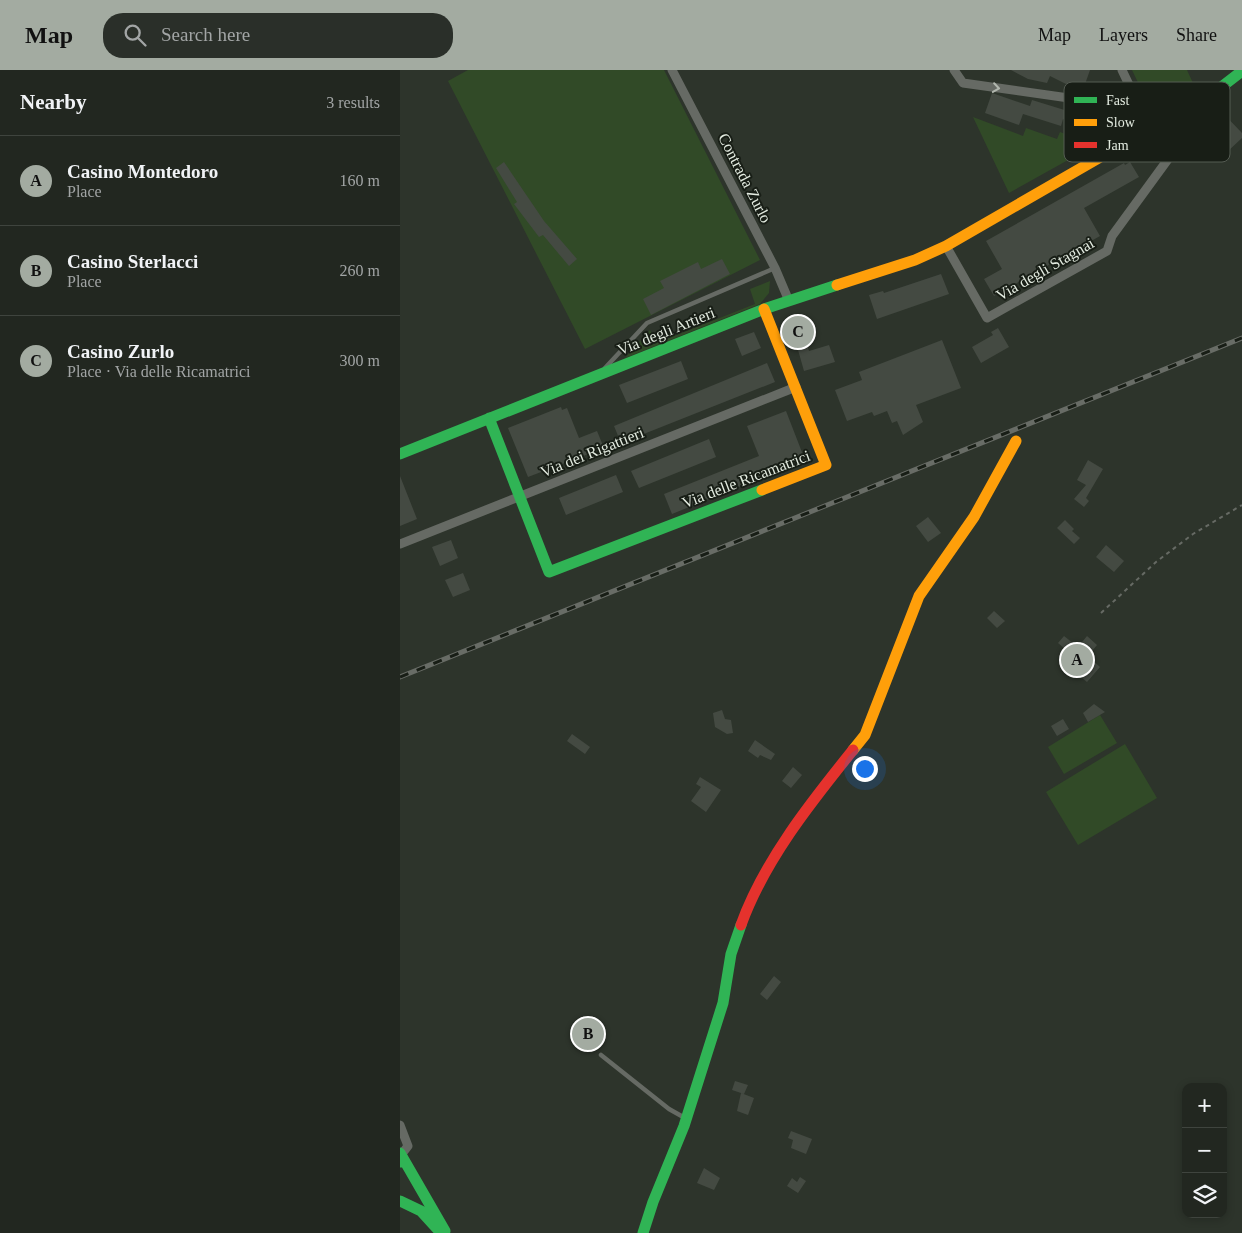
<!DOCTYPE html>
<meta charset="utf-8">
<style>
:root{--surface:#222720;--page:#2a2f29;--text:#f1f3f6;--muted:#a2a5a5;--line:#3f443e;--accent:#a3aba1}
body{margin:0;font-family:"Times New Roman",serif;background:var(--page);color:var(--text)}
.controls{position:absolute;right:15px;bottom:15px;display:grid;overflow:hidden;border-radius:10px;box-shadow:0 2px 8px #0003}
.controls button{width:45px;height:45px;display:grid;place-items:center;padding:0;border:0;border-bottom:1px solid var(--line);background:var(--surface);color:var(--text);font:25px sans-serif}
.you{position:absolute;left:464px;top:698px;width:18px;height:18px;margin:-12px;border:4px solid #fff;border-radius:50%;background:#1a73e8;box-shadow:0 0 0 8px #1a73e833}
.badge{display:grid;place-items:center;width:32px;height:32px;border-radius:50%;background:var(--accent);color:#111;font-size:16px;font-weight:700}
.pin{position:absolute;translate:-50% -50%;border:2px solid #fff;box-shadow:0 1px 5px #0006}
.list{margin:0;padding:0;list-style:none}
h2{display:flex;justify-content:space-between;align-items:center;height:65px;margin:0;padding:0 20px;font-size:21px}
h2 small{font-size:16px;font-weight:400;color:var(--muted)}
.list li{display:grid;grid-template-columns:32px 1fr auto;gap:15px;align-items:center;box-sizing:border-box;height:90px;padding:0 20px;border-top:1px solid var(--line)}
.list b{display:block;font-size:19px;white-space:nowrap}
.list p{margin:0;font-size:16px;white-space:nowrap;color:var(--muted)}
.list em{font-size:16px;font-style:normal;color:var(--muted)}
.icon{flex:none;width:28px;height:28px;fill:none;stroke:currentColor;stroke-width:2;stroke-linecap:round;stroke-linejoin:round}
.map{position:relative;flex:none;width:842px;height:1163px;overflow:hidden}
header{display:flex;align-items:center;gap:30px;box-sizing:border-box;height:70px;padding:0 25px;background:var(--accent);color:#111}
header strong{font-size:24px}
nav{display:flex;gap:28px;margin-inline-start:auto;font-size:18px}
.search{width:350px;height:45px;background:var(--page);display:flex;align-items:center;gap:12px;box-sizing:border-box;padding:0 18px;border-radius:20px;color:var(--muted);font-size:19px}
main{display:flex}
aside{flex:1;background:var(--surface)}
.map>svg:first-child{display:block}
</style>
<header>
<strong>Map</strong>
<div class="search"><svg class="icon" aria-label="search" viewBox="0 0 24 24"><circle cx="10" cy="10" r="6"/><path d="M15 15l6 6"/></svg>Search here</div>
<nav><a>Map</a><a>Layers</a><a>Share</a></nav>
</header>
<main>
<aside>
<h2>Nearby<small>3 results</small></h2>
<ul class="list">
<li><span class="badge">A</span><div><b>Casino Montedoro</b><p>Place</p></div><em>160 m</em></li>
<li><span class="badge">B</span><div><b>Casino Sterlacci</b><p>Place</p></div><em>260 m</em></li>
<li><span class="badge">C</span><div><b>Casino Zurlo</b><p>Place · Via delle Ricamatrici</p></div><em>300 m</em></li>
</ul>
</aside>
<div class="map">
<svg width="842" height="1163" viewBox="0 0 842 1163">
<rect width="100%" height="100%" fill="#2d342b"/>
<path fill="#314a27" d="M68,0H264L360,190L185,279L48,11Z
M732,0H787L798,24L755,48Z
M573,47L623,66L626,58L657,69L660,62L695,75L609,123Z
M370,211L369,223L360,234L225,288L250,260L252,264L246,269L249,276L355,234L350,219Z
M700,645L717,673L664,704L648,677Z
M725,674L757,728L678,775L646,722Z"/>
<path fill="#444a42" d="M611,0H690L684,17L666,14L650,6L647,13L628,9Z
M592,23L630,36L632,30L671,42L674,37L692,39L708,48L703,63L684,60L663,49L661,56L623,44L619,55L585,43Z
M820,40L842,63V68L827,82L809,64L820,54L813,47Z
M104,92L144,151L177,189L169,196L143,165L139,167L114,134L117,132L96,98Z
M730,92L739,107L684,138L700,166L594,226L584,209L602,199L586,171L724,93L725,95Z
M322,189L330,204L251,245L243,229L264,218L260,211L298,192L301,199Z
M541,204L549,224L477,249L469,225L483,221L484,223Z
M398,245L409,281L429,275L435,292L404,301L389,248Z
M598,258L609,277L581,293L572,277L593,265L591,262Z
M354,262L361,278L342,286L335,269Z
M542,270L561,318L516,335L523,352L503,365L497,351L492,353L487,341L474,346L472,342L447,351L435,320L462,310L459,302Z
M281,291L288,309L227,333L219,315Z
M367,293L375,312L221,373L214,356Z
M161,337L162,340L167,338L179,368L197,361L204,378L128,407L108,358Z
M386,341L405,390L272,444L264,424L359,386L347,356Z
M309,369L316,387L239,418L231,401Z
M688,390L703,399L686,428L689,431L684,437L674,429L686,415L677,410Z
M216,405L223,422L166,445L159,428Z
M0,406L17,449L0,456Z
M528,447L541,463L528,472L516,456Z
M665,450L674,459L672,461L680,468L674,474L657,458Z
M51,470L58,488L40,496L32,477Z
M706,475L724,491L714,502L696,487Z
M63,503L70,520L53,527L45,510Z
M594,541L605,551L597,558L587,548Z
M664,566L678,577L687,566L697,575L688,586L700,597L687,612L664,593L672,585L658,573Z
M694,634L705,642L688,652L683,643Z
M322,640L325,649L331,650L333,663L327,664L315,657L313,643Z
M663,649L669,659L657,666L651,656Z
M172,664L190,677L185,684L167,671Z
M355,670L375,684L371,690L360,685L358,688L348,681Z
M393,697L402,705L391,718L382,711Z
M300,707L321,720L306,742L291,731L301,717L296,714Z
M374,906L381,912L367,930L360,924Z
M193,953L200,959L183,976L176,969Z
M335,1011L348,1015L344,1024L332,1020Z
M341,1023L354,1028L348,1045L337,1041Z
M391,1061L412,1069L406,1084L391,1078L393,1070L388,1068Z
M304,1098L320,1108L314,1120L297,1113Z
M400,1107L406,1111L398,1123L387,1116L392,1108L397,1112Z"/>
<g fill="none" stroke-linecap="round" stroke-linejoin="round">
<path stroke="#666a64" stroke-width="2" stroke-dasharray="4 4" stroke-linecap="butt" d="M701,543L756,492L793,464L842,435"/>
<path stroke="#666a64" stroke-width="4.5" d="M205,298L247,253L375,198
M201,985L269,1039L285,1048"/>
<path stroke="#666a64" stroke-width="9" d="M272,0L375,198L389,231
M554,0L563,13L704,33L733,22
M722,0L750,59
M546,176L587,248L707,181L712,166L774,81L784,63L780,49
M0,474L396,317
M0,1055L8,1076L1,1085"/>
<path stroke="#30b455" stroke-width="11" d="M716,78L750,59L780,49L842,1
M89,348L149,502L362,420
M0,384L364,239L437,215
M0,1083L45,1161
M0,1084V1092
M0,1131L21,1141L41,1163
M243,1163L253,1132L284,1056L323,933L331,884L341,855"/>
<path stroke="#ff9f0a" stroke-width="11" d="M437,215L515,190L546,176L716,78
M362,420L426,395L364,239
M453,680L465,665L519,526L574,447L616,371"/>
<path stroke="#e5322d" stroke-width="11" d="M341,855C364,791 411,732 453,680"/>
<g stroke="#686c66" stroke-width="5">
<path id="rail" d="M0,607L842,268"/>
</g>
<use href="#rail" stroke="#181e16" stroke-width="3" stroke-dasharray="9" stroke-linecap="butt"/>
</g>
<defs><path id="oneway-chevron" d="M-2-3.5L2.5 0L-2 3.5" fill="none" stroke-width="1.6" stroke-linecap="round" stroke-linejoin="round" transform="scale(1.25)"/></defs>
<use stroke="#b1b7ae" href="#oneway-chevron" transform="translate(596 18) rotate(8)"/>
<g text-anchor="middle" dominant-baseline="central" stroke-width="4" stroke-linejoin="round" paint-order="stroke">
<g font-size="16" fill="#e3ebe0" stroke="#181e16">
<text transform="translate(345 108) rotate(63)">Contrada Zurlo</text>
<text transform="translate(645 199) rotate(-30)">Via degli Stagnai</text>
<text transform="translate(266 261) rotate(-22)">Via degli Artieri</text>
<text transform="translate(192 382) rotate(-22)">Via dei Rigattieri</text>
<text transform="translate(346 409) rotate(-21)">Via delle Ricamatrici</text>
</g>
</g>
<rect x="664" y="12" width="166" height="80" rx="8" fill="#181e16" stroke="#555c53" stroke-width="1"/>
<rect x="674" y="27" width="23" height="6" fill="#30b455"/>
<rect x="674" y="49" width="23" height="7" fill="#ff9f0a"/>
<rect x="674" y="72" width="23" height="6" fill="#e5322d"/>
<g font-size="14" fill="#e3ebe0">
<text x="706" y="35">Fast</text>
<text x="706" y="57">Slow</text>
<text x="706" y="80">Jam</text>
</g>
</svg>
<div class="controls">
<button>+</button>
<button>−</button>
<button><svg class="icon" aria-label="layers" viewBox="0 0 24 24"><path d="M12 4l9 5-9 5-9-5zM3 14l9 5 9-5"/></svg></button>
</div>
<div class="you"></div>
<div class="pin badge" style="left:677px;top:590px">A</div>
<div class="pin badge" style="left:188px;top:964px">B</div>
<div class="pin badge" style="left:398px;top:262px">C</div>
</div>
</main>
